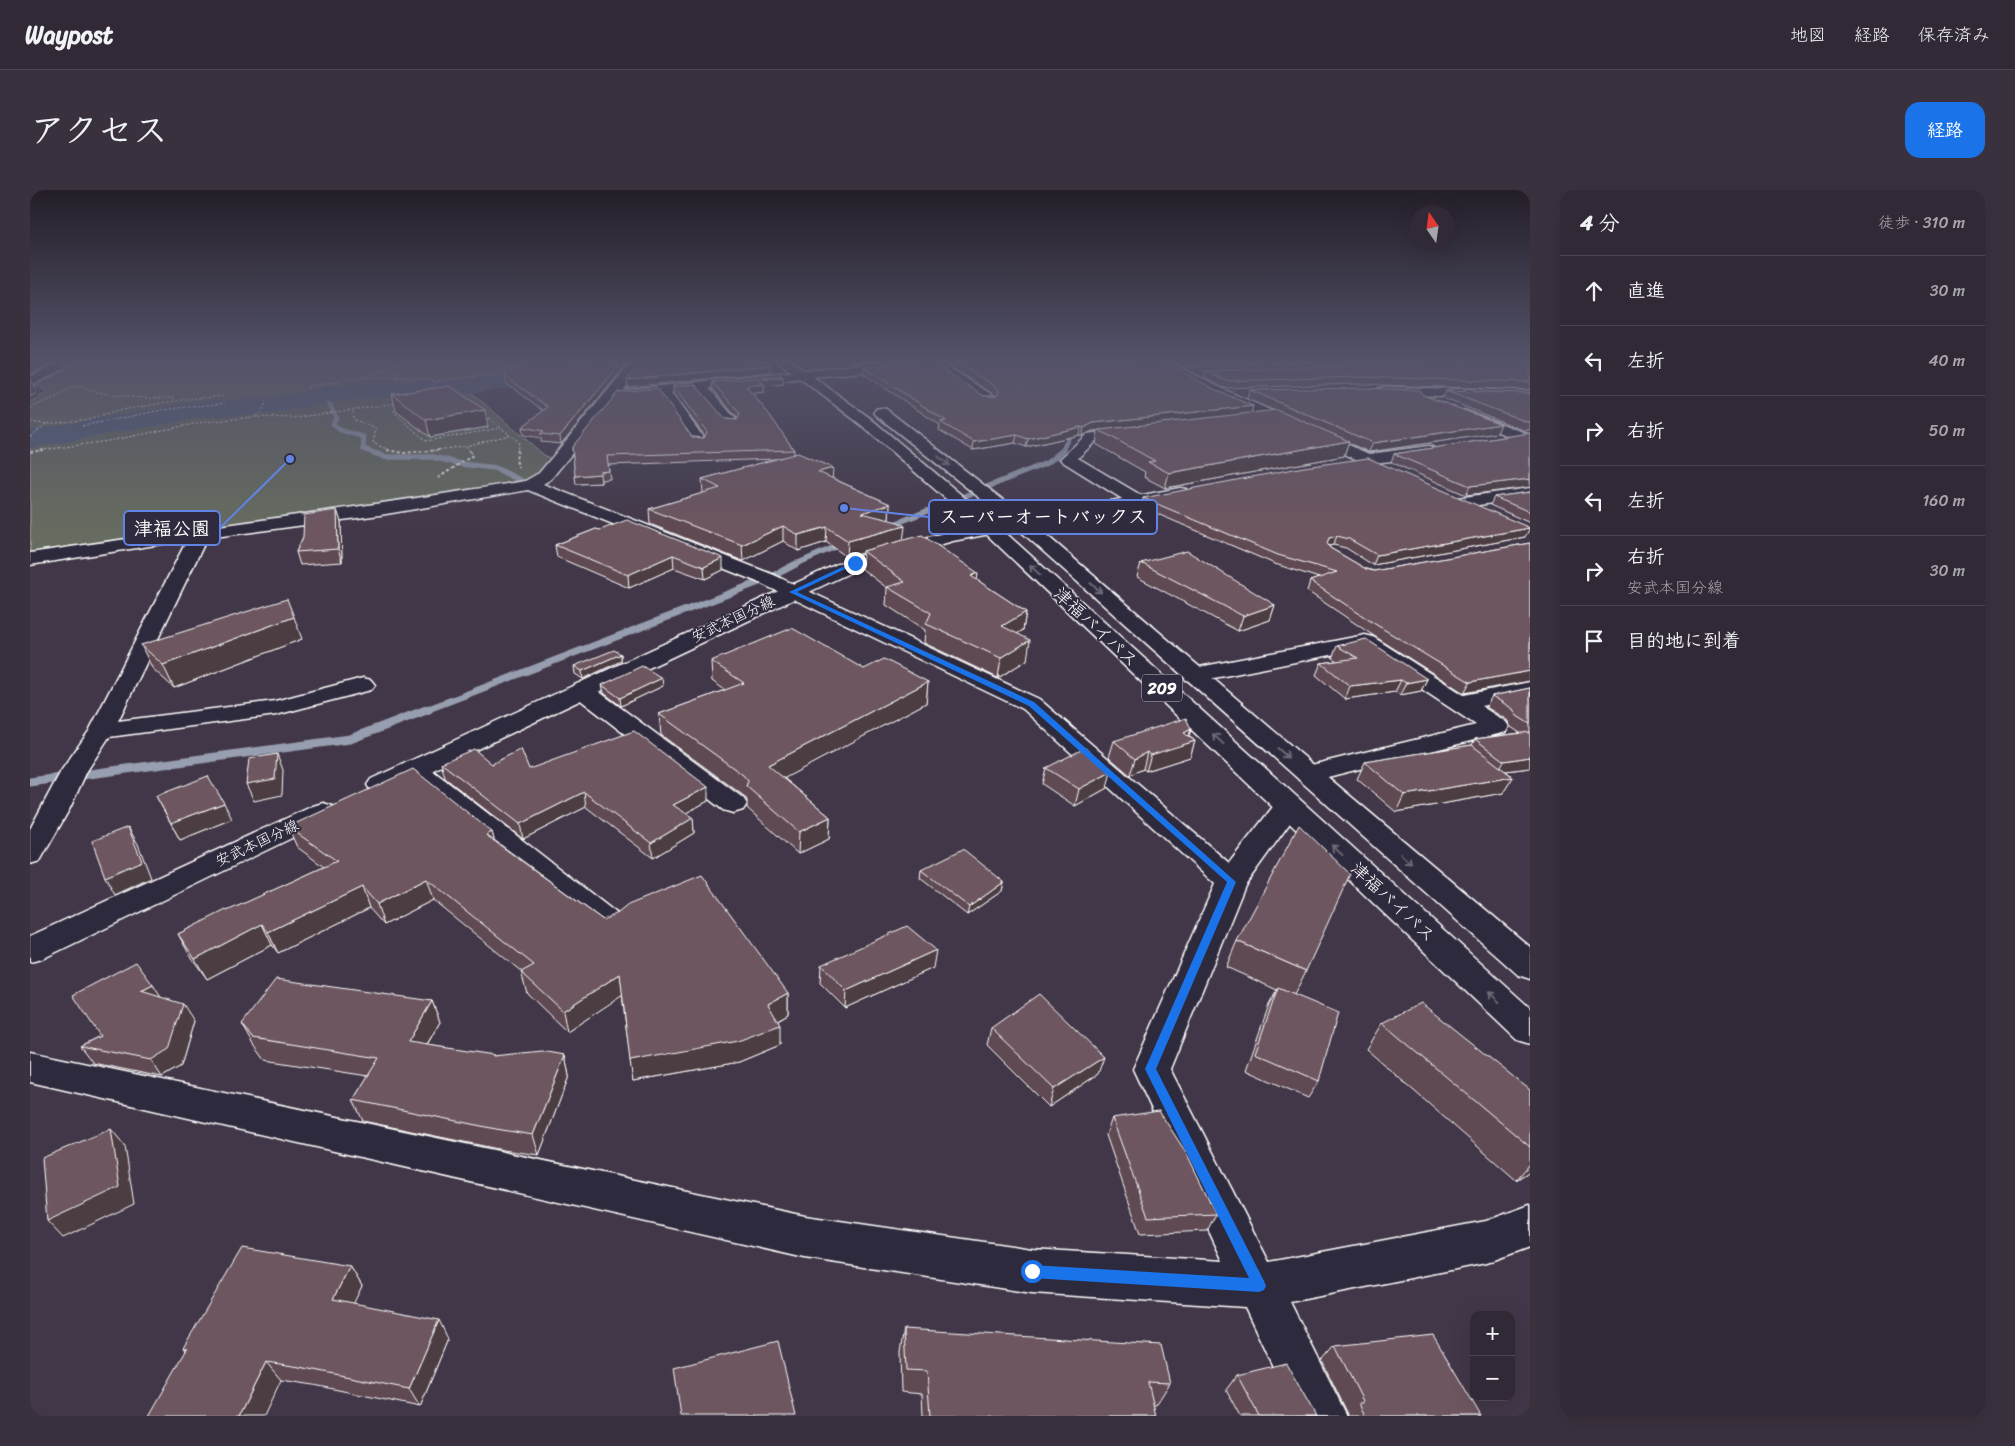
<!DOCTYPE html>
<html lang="ja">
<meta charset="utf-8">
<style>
:root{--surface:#322936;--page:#3a313e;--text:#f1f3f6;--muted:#a8a6ad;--line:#4d4551;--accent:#1a73e8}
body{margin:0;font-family:Sriracha,"Klee One",sans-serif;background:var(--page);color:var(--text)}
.controls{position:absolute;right:15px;bottom:15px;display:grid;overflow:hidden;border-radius:10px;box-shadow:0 5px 20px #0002}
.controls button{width:45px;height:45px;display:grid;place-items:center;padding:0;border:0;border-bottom:1px solid var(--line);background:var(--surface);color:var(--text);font:25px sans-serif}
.compass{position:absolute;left:1380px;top:15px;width:45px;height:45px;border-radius:50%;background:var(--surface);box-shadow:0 5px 20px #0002;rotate:347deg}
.stop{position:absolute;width:15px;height:15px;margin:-11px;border:4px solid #1a73e8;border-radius:50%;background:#fff}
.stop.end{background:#1a73e8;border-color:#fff;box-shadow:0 1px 5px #0008}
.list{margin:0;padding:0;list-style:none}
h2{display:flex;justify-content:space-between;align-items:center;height:65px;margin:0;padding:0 20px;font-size:21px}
h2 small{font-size:16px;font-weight:400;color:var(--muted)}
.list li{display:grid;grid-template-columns:32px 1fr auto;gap:15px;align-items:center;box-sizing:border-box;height:70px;padding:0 20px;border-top:1px solid var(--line)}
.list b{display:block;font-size:19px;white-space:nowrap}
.list p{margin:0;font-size:16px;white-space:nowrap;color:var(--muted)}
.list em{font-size:16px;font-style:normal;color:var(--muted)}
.icon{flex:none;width:28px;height:28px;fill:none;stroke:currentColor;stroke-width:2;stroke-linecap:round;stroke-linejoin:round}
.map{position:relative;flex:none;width:1500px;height:1226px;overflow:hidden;border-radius:15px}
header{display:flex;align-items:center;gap:30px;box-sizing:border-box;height:70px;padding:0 25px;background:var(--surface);border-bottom:1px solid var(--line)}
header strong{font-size:24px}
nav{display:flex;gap:28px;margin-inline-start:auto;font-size:18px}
.intro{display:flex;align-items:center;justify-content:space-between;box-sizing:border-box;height:120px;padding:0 30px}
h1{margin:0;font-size:35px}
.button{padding:12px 22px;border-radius:15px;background:var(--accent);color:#fff;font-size:18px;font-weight:700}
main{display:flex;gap:30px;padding:0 30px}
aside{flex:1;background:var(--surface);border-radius:15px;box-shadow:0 5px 20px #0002}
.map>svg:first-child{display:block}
</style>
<header>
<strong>Waypost</strong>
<nav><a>地図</a><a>経路</a><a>保存済み</a></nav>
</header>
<div class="intro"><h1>アクセス</h1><a class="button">経路</a></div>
<main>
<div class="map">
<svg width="1500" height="1226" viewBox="0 0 1500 1226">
<rect width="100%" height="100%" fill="#423748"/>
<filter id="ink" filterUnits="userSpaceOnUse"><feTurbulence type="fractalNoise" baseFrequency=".02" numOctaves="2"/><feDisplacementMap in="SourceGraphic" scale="10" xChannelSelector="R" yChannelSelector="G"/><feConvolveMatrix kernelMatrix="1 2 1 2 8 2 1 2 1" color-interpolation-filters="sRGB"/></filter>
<g filter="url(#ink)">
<path fill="#666c5e" stroke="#b2b6ae" d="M36,170H497L494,185L441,202L514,265L528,273L501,291L0,365V212L18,202L2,193Z"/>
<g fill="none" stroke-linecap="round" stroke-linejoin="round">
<path stroke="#969eaf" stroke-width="4.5" d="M287,207L299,213L306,227L303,234L310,240L334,247L333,259L339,261
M1032,261L1039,247L1033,238"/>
<path stroke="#969eaf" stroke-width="5.5" d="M336,260L355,267H403L431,274L465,278L500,295
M857,337L1017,273L1033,260
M764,375L814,353"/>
<path stroke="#969eaf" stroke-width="7" d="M396,520L737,389L766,374"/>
<path stroke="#969eaf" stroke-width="9" d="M0,592L320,549L399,519"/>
<path fill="#505e79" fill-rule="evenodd" d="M574,170H608L605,175L572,186L419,206L351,208L298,213L245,223L174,227L0,258V240L174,211L245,207L298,197L351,192L419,190Z"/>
<g stroke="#fff" stroke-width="3">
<path id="minor" d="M603,170H616L594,200L869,170H912L910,172L964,206L966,209L964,212H954L897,175L679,198L709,233L707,236H697L666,200L641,203L676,251L674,254H664L628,204L588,207L521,289L513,294L744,385L1009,509L1199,673L1249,609L1259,606L1269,609L1273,615L1215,695L1140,879L1239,1072L1456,1031L1500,1015V1057L1456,1073L1260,1112L1317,1226H1266L1215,1117L1002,1103L775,1068L0,892V862L775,1026L1002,1059L1193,1071L1103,879L1185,694L993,519L730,393L498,300L350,325L177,348L88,531L245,511L333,488L341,490L345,495L341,500L246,525L79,547L57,581L40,618L10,671L0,674V639L31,581L59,541L157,350L0,375V363C165,338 331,318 495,291L509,283Z
M1120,170H1136L1195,200L1339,264L1399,256L1404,258L1407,261L1404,264L1399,266L1337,274L1332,272L1185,206Z
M30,172L34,173L36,176L34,179L0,196V187Z
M1354,197L1500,201V209L1349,204L1347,201L1349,198Z
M1434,220L1496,243L1498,246L1496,249H1486L1429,227L1427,224Z
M1103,238L1108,239L1110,242L1108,245L1066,251L1048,268L1114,307L1116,311L1114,315H1102L1033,272L1030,269L1057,244Z
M1500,298V308L1434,317L1428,316L1426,312L1428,308L1434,307Z
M1335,445L1343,447L1434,505L1500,492V506L1451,516L1476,532L1479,537L1476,542L1278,592L1269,590L1265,584L1269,578L1446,535L1331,459L1164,492L1156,490L1153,485L1156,480L1164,478Z
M552,493L560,495L713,608L717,614L713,620L703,623L693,620L544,505L540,500L544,495Z
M384,571L393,573L590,726L595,734L590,742L579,746L568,742L375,585L371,579L375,573Z"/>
</g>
<g stroke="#fff" stroke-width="3">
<path id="major" d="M1150,298L1156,299L1158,303L1156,307L923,351L832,377L359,601L350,603L341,601L337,595L341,589L818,369L921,341Z
M293,613L303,616L307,622L303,628L12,769L0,772V746L283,616Z"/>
</g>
<g stroke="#fff" stroke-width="3">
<path id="highway" d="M746,170H760L840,228L967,335L1500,818V854L1487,850L955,343L830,234Z
M851,218L856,219L999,330L1287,578L1500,757V789L1488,785L987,338L846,225L844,222L846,219Z"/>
</g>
<path stroke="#fff" stroke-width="1" stroke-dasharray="2.5 2" stroke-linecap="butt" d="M359,178L373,170
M336,186L359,178L370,187
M277,197L333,187H371L409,191
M398,201L409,191L468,184L481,177L488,170
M0,218L28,206L40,198L49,196L61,201L84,205L113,208H146
M369,220L363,221L396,251L471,238
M323,221V229L346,239L343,253L361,261
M455,225L480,245
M226,226L232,222L236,211
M0,232L16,234
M52,236L132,220L195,213
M0,247L16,234L61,229L91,220L157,209L195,206
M6,261L78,251L174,232L225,227L264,228L368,213
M400,261L436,256
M440,261L436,256L480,245L489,252L487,261"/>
<path stroke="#fff" stroke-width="2" stroke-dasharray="3 2.5" stroke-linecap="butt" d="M357,260L374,263L409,260
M488,260L486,269L488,277
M0,262L14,260
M408,288L443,265L439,260"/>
<use href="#minor" fill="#2f2a3d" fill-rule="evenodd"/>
<use href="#major" fill="#2f2a3d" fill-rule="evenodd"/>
<use href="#highway" fill="#2f2a3d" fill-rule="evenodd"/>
</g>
<path fill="#5e4a53" stroke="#fff" d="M497,170H600L531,254L511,252V248L493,245L492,237L514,221L476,193L475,186Z
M913,170H1131L1221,223L1245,221L1217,209L1220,200L1393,205L1471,234L1467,243L1339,262L1318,253L1314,266L1135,298L1114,287L1115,282L1066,254L1068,240L1062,241L1052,246L1049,245L996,257L985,253L943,260L909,240L910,235L834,184V177L954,206H966L913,172Z
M1141,170H1320L1153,177Z
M1500,170V200L1327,194L1194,198L1174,188L1176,181Z
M682,192L753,194L734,196V202L722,203L764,260V264L802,288L860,314L859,329L857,330L874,350L948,383L947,390L996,422L993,440L987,444L997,470L968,488L894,453L895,440L856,415L857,398L832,379L833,363L817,367L796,352L768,361L753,351L713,371L620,334L619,319L673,303L672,289L746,269L578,275L580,289L571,290V293L546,294L542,257L662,247L674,248L675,246L643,203V196L695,229L707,230L708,229L683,199Z
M1416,201L1500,203V240H1493L1413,208Z
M362,204L458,237L400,247L366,221Z
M1500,243V297L1436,305L1361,272L1364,264Z
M1500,302V333L1460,315L1464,307Z
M1113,308L1495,347L1343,375L1316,358L1303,355L1299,356L1300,358L1336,379L1344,381L1500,353V491L1434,503L1341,444L1277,401L1280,391L1289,388L1245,374L1111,317Z
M307,320L311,332L312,372L270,375L266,362L273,347Z
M566,339L693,380L675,389L644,378L599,398L527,367L525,355Z
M1111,373L1245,415L1240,430L1208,441L1107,387Z
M272,449L144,498L122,478L111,455Z
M1307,456L1397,489L1391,501L1370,505L1365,502L1315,509L1286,485L1291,473L1307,471L1302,468Z
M591,464V471L553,489L545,484L544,476Z
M681,471L834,479L898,492L896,513L754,588L800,627L799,649L768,664L717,618V610L714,606L631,545L629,524L695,500L682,491Z
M572,495L633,496L591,516L574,503Z
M1500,498V578L1476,581L1483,587L1473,603L1366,622L1327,589L1335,572L1442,555L1445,549L1490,543L1481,537L1477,530L1456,517L1462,506Z
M1161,539L1159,546L1165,551L1160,567L1116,581L1113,579L1100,585L1079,567L1084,551Z
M411,573L462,574L678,611L656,623L663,628L664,643L623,668L556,617L493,649L415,588Z
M1016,578L1077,598L1045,616L1012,594Z
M126,606L202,629L150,650Z
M258,637L462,642L464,650L573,730L758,803V824L748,830L750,855L709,872L603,891L592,805L537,842L497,803L491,782H492L403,710L354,735L339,718L248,763L242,755L177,789L159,764L148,744L294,677L267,657Z
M891,680L974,692L972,701L937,725L890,688Z
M1207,751L1276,781L1264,805L1289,891L1278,908L1216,880L1239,815L1247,800L1196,777Z
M791,775L903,778L815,818L790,793Z
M123,795L130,807L164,831L151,876L132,887L63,873L50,856L70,846Z
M402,811L410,832L397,855L464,866L535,865L539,886L509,965L473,960L333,931L323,910L338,886L235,870L224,855L212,834Z
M1352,833L1500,900V981L1486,990L1336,859Z
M961,838L1068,884L1019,917L957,855Z
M1082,928L1186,1024L1177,1041L1110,1044L1076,945Z
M320,1076L332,1096L323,1113L418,1149L390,1217L284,1195L251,1190L156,1161L153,1158Z
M874,1139L1140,1193L1126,1215H1123L1126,1226H893L892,1204L871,1202L870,1162Z
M1305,1156L1451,1226H1317L1318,1224L1292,1171Z
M1207,1185L1286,1226H1210L1196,1200Z"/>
<path fill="#4c3c43" stroke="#fff" d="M0,170H29L0,185Z
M594,170H600L531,254L530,246Z
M822,170H846L822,173Z
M740,175V182L598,197L597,190Z
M753,187V194L734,196V202L716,204V196L728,190Z
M0,190H1L7,203L0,207Z
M1223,216L1221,224L1062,241L1052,246L1054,238L1063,233Z
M455,220L458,237L400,247L396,230Z
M1471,234L1467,243L1339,262L1343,253Z
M1051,237L1049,245L996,257L998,249Z
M987,245L985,253L943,260L944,252Z
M1319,251L1314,266L1135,298L1139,283Z
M803,278L802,292L788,282Z
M570,284L571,293L546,294L545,286Z
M1500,289V297L1436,305L1440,296Z
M860,314L859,329L832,339V323Z
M307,320L311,332L312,372L308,359Z
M753,336V351L713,371L712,355Z
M875,336L873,352L833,361V363L817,367L818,351Z
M797,337L796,352L768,361V345Z
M1500,338L1495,347L1343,375L1347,365Z
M1307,346L1303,355L1295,357L1299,348Z
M643,365L644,378L599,398L598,385Z
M693,368V380L675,389L674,377Z
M948,383L946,401L941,386Z
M1245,415L1240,430L1208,441L1213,426Z
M996,422L993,440L969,455L972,436Z
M264,427L272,449L144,498L133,475Z
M1000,450L997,470L968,488L971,468Z
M591,464V471L553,489L552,481Z
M1500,481V491L1434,503L1440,492Z
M632,488L633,496L591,516L590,508Z
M1397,489L1391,501L1370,505L1376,493Z
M1371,490L1365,502L1315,509L1320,496Z
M898,492L896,513L738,597V575Z
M1161,539L1156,554L1165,551L1160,567L1116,581L1121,565L1154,543Z
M1117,562L1113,579L1100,585L1105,569Z
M247,564L253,580L252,605L224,611L216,594Z
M1500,567V578L1467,582L1474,571Z
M1081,582L1077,598L1045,616L1049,599Z
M1483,587L1473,603L1366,622L1374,605Z
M678,597V611L645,629L643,615Z
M554,602L556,617L493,649L490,634Z
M194,613L202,629L150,650L141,633Z
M800,627L799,649L768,664L769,642Z
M663,628L664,643L623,668L621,653Z
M98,637L108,654L121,688L85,705L75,687Z
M462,642L467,662L456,645Z
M396,689L403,710L354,735L347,714Z
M974,692L972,701L937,725L939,717Z
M332,697L339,718L248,763L238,742Z
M232,734L242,755L177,789L165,769Z
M906,760L903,778L815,818L816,801Z
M590,784L593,805L537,842L533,821Z
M123,795L134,812L111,801Z
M758,803V824L738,835V814Z
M402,811L410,832L386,873L378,852Z
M153,814L164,831L151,876L132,887L121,870Z
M750,835V855L709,872L603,891L600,871Z
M535,865L539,886L509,965L503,945Z
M1074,867L1068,884L1019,917L1024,899Z
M81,939L95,956L104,1014L33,1048L17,1031Z
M1500,974V981L1486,990Z
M320,1076L332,1096L316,1129L303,1109Z
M409,1130L418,1149L390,1217L379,1199Z
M236,1172L251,1190L234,1226H209Z"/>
<path fill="#6d5660" stroke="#fff" d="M497,170H594L530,246L510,244L514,241L492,237L518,217L475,186Z
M612,170H736L740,175L597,190Z
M893,170H898L954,206H967L969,201L966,197L923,170H1131L1186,200L1223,216L1063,233L1054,238L1051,237L998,249L987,245L944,252L910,232L916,231L834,177Z
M1443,170H1500V192L1330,187L1196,191L1176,181Z
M751,185L753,187L728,190L734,194L716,196L739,224L764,260L577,266L579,281L570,282V284L545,286L542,257L588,202L627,198L662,247L674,248L677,242L643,196L665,194L695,229L707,230L710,224L682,192Z
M420,196L455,220L396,230L362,204Z
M1330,198L1389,200L1393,205L1471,234L1343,253L1220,200Z
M1416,201L1500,203V232H1497Z
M1247,220L1319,251L1139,283L1118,272L1125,271L1069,240Z
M1500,243V289L1440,296L1364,264Z
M768,263L803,278L788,282L860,314L832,323L868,332L875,336L818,351L797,337L768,345L753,336L712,355L619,319L690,298L672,289Z
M1338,268L1500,338L1347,365L1319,349L1307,346L1299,348L1297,353L1300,358L1336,379L1344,381L1500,353V481L1440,492L1345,434L1280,391L1307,382L1248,365L1113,308L1274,277Z
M1500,302V322L1464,307Z
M307,320L308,359L266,362L273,347L274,325Z
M597,330L693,368L674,377L643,365L598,385L525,355L566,339L570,340Z
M892,345L948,383L941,386L996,422L972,436L1000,450L971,468L896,434L901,423L857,397L875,392L833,361Z
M1157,361L1245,415L1213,426L1111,373Z
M257,409L264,427L133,475L111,455Z
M762,438L834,479L854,469L898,492L738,575L800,627L769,642L716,596L718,591L713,585L629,524L714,493L681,471Z
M1336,449L1397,489L1376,493L1371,490L1320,496L1291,473L1328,468L1307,456Z
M584,460L591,464L552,481L544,476Z
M612,476L632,488L590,508L572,495Z
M1500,498V534L1487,526L1483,519L1462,506Z
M1156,528L1161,539L1154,543L1165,551L1121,565L1117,562L1105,569L1084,551Z
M604,541L678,597L643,615L663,628L621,653L554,602L490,634L411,573L444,559L462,574L491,559L499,579Z
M1500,542V567L1474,571L1445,549Z
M1442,555L1483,587L1374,605L1335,572Z
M1055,558L1081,582L1049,599L1016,578Z
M247,564L245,589L216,594L219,569Z
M383,579L462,642L456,645L573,730L588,723L598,715L672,685L758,803L738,814L750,835L708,851L600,871L590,784L533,821L491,782L504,775L396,689L347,714L332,697L238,742L232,734L165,769L148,744L196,720L197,721L307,671L258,637Z
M178,586L194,613L141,633L126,606Z
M1269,635L1320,684L1276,781L1207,751Z
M98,637L112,671L75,687L62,651Z
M933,659L974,692L939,717L891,680Z
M877,736L906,760L816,801L791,775Z
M106,772L123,795L111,801L153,814L139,859L121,870L50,856L70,846L43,805Z
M246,789L402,811L378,852L464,865L463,866L512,861L535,865L503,945L466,939L323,910L349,868L223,848L212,834Z
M1248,798L1308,823L1289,891L1225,863Z
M1009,804L1074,867L1024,899L961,838Z
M1391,813L1500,900V957L1352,833Z
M1129,921L1157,964L1186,1024L1118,1027L1082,928Z
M81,939L90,997L17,1031L12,968Z
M212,1058L320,1076L303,1109L409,1130L379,1199L270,1177L236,1172L209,1226H119L157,1159L153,1158Z
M874,1139L1131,1155L1140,1193L1118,1192L1126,1226H900L897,1181L876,1180Z
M1403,1145L1451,1226H1335L1329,1213H1333V1211L1305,1156Z
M748,1151L766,1226H651L644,1178Z
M1256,1173L1286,1226H1229L1207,1185Z"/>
<defs><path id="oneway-shaft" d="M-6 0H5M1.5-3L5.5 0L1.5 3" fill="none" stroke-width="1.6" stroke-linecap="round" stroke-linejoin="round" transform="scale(1.25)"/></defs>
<g stroke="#6d6a77">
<use href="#oneway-shaft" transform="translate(914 271) rotate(38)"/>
<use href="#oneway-shaft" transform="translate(1005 380) rotate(-137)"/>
<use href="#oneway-shaft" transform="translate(1066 398) rotate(41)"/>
<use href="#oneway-shaft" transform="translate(1188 549) rotate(-137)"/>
<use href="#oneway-shaft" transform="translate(1253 563) rotate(41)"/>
<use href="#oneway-shaft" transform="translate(1307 660) rotate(-137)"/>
<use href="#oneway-shaft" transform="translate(1376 669) rotate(41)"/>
<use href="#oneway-shaft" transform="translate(1464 807) rotate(-137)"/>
</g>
</g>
<linearGradient id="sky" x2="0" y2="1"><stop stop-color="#241e28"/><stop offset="0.5" stop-color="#54536a"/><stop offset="1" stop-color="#54536a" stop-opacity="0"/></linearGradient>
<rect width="1500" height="342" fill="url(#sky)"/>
<path fill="#1a73e8" d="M823,372L828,373L767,402L1004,512L1206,692L1126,879L1234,1091L1236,1096L1234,1100L1229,1102L1002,1088L997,1086L996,1081L997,1077L1002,1075L1219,1088L1115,879L1197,692L999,516L759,402Z"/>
<g text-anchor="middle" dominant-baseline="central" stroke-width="4" stroke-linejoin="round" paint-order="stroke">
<g font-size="15" fill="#fff" stroke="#2f2a3d">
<text transform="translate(703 429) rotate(-25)">安武本国分線</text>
<text transform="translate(227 653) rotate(-25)">安武本国分線</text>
</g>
<rect fill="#2f2a3d" stroke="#c1bfc5" stroke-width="1" x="1112" y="484.5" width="40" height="27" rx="4"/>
<g font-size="16" font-weight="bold" fill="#fff">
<text x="1132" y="498">209</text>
</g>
<g font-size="18" fill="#fff" stroke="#2f2a3d">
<text transform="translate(1066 437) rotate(43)">津福バイパス</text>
<text transform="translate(1363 712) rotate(43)">津福バイパス</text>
</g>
</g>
<path fill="none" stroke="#6183e4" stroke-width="2" d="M814 318L899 327M260 269L190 338"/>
<g fill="#6183e4" stroke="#2f2a3d" stroke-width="2">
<circle cx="814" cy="318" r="5"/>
<circle cx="260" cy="269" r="5"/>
</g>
<g fill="#2f2a3d" stroke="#6183e4" stroke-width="2">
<rect x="899" y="310" width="228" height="34" rx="5"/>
<rect x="94" y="321" width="96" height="34" rx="5"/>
</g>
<g font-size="19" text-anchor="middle" font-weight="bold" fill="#fff">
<text x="1013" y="333">スーパーオートバックス</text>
<text x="142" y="345">津福公園</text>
</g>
</svg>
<div class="controls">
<button>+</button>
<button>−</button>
</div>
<svg class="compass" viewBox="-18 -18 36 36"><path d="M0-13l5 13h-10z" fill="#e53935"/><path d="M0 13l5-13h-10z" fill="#a8a6ad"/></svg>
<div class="stop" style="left:1002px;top:1081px"></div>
<div class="stop end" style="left:825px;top:373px"></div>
</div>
<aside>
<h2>4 分<small>徒歩 · 310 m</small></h2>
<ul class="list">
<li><svg class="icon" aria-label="ahead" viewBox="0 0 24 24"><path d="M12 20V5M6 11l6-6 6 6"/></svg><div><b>直進</b></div><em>30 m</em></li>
<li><svg class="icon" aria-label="left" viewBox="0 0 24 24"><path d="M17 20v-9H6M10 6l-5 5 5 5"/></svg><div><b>左折</b></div><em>40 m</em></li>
<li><svg class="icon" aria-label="right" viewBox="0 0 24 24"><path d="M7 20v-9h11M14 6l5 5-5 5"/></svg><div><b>右折</b></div><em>50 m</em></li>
<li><svg class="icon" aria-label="left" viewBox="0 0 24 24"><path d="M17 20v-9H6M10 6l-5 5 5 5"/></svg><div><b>左折</b></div><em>160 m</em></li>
<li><svg class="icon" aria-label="right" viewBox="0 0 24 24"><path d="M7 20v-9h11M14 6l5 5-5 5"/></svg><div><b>右折</b><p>安武本国分線</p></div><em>30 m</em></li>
<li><svg class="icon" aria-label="arrive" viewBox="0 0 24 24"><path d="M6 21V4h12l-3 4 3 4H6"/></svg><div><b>目的地に到着</b></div></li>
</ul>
</aside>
</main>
